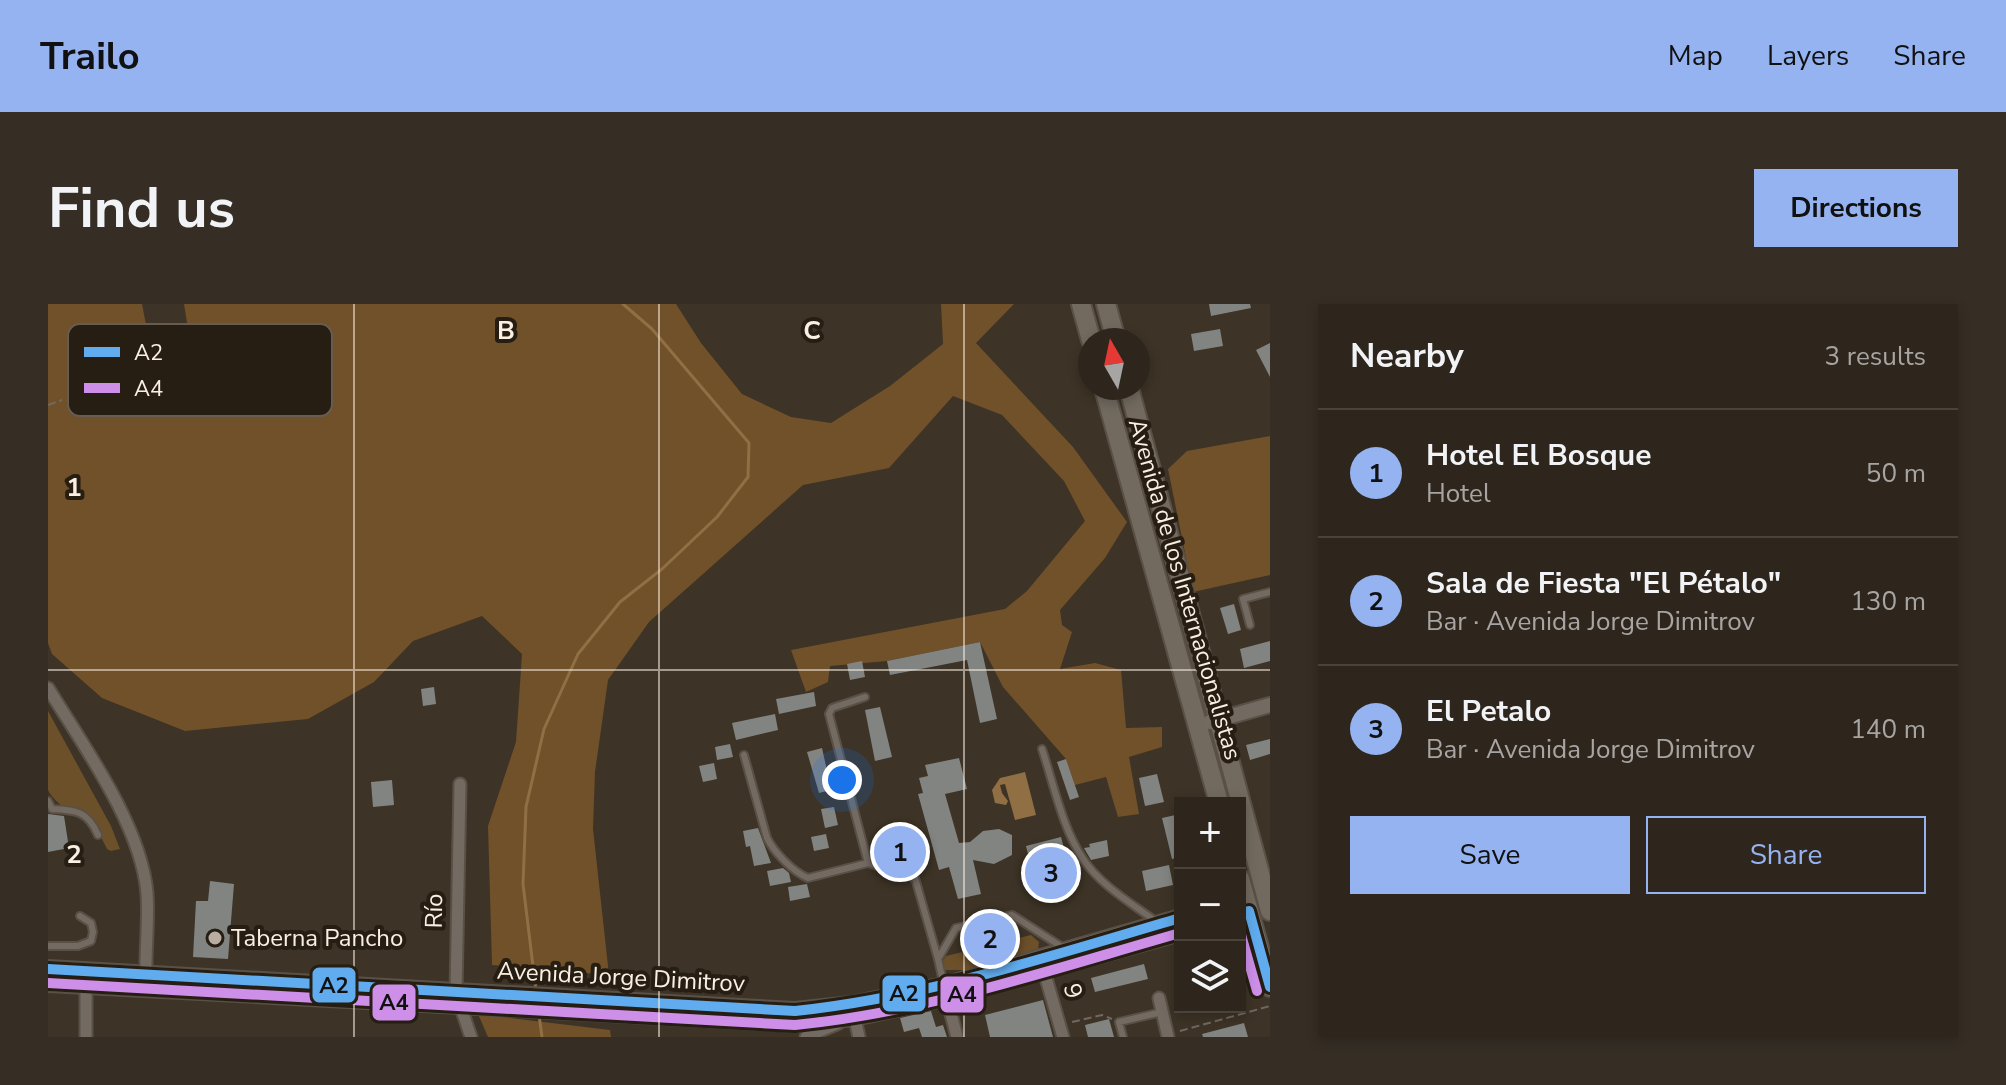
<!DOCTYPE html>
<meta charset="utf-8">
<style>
:root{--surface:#2e261c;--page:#362e25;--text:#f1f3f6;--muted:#a7a5a3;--line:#49433b;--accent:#95b2f1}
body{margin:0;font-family:"Nunito Sans",sans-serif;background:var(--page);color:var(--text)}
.controls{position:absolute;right:24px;bottom:24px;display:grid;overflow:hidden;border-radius:0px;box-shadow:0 4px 12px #0003}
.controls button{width:72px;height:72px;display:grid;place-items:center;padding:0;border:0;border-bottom:2px solid var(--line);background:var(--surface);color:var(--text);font:40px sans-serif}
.compass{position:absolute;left:1030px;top:24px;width:72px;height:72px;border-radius:50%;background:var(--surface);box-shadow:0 4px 12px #0003;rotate:351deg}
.you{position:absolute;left:794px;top:476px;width:28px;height:28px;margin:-20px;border:6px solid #fff;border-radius:50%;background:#1a73e8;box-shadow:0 0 0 12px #1a73e833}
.badge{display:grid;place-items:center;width:52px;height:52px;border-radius:50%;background:var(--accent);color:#111;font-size:26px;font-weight:700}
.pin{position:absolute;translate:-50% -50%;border:4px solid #fff;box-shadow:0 2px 8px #0006}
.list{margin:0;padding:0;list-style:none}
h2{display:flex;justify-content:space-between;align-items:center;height:104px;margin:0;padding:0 32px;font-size:34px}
h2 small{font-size:26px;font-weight:400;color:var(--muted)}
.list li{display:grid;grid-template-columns:52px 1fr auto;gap:24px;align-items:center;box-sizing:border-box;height:128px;padding:0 32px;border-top:2px solid var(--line)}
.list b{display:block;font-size:30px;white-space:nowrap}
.list p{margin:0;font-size:26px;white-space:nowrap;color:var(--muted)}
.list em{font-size:26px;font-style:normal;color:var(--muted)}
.actions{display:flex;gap:16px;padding:24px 32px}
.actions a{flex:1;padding:18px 0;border:2px solid var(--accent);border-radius:0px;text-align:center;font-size:28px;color:var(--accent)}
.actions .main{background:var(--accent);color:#111}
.icon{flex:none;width:44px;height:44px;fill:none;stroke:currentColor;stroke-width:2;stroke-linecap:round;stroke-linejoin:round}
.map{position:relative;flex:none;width:1222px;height:733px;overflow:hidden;border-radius:0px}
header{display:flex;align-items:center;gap:48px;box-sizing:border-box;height:112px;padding:0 40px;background:var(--accent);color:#111}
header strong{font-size:38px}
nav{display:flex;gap:44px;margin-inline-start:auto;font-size:28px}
.intro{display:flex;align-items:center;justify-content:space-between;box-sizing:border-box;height:192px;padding:0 48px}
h1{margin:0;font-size:56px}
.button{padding:20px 36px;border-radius:0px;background:var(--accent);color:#111;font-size:28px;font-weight:700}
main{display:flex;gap:48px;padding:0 48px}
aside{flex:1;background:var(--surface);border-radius:0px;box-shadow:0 4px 12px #0003}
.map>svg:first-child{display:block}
</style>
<header>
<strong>Trailo</strong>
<nav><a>Map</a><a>Layers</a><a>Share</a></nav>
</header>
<div class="intro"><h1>Find us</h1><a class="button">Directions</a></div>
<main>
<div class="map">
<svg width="1222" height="733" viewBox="0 0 1222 733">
<rect width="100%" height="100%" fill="#3d3326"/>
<path fill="#6c502a" d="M0,407L63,522L72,545L63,547L59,545L45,517C28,511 8,502 0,486Z
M983,631L991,638L990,648L921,666H897L894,658L898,652Z"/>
<path fill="#715129" d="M0,0H94L115,108L153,106L136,0H628L653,39L694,90L743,113L783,119L842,82L895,40L893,0H966L928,39L1025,143L1079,218L1057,254L1012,306L1014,321L1024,328L1012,365L1047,359L1073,366L1078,424L1114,423V443L1081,453L1091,510L1070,513L1058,473L1027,481L1018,455L955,383L932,338L839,357L782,362L780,378L758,388L743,346L957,305L979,287L1037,217L1016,177L954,111L905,92L841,164L755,181L601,318L560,376L547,468L545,525L561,671L444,661L440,522L468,438L474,350L434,312L365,337L326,378L260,415L137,427L54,394L4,350L0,339Z
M1222,132V271L1145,288L1120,165L1139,147Z
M430,710L562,726L563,733H440Z"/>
<path fill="#916f45" d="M977,468L988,511L967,516L957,480L952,481L954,489L960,497L958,501L947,499L944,486L952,474Z"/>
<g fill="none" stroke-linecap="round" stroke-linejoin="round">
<path stroke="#916f45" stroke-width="3" d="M488,687L475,580L478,503L496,425L530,350L572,298L614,265L669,213L700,173L701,139L604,25L575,0
M491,711L494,733"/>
</g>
<path fill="#828481" d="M1161,0H1202L1203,4L1163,12Z
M1172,25L1175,42L1146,47L1143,30Z
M1222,39V73L1208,46Z
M1186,300L1193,326L1180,330L1172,304Z
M1222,337V357L1196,364L1192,345Z
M932,338L949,415L932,419L919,356L842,371L839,357Z
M814,357L817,373L802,376L799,360Z
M386,383L388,400L375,402L373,385Z
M766,388L768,402L731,410L728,395Z
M832,403L844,453L827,457L817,406Z
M727,410L730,426L688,436L684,419Z
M1222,435V450L1202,456L1198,441Z
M682,440L685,453L669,456L667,443Z
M774,444L780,471L783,470L787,485L771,489L759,448Z
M911,454L919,485L897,490L911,539L922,538L935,527L951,525L964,531V551L946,560L925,556L933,590L910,595L901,563L891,566L870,490L875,489L871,474L880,472L877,461Z
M1018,455L1031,493L1022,496L1009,458Z
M666,459L669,475L655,478L651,462Z
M1109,470L1116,498L1097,502L1091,474Z
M344,476L346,501L325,503L323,478Z
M786,503L790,521L777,524L773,505Z
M0,510L16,512L21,544L0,548Z
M1132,510V553L1124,555L1114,514Z
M710,524L723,559L706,562L702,542L698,543L695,527Z
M778,530L781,544L766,547L763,533Z
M1013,533L1017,548L1023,547L1031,563L986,575L978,542Z
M1059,536L1061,552L1043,556L1036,544L1042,543L1041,540Z
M1121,561L1125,581L1098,587L1094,567Z
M735,564L741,569L743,578L722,582L719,567Z
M162,577L186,580L180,655L145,653L148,597H160Z
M759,580L762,593L742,597L740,583Z
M1096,660L1100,675L1047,688L1043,674Z
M995,696L1005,733H942L937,711Z
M883,707L888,723L895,721L899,733H874L871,724L856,728L852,714Z
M1061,715L1066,733H1040L1037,721Z
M1196,719L1200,733H1155L1154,730Z"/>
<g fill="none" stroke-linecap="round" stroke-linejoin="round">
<g stroke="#5a5046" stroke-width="10">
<path id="service" d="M1202,321L1195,295L1222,288
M817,393L784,404L781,410L820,559
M994,445C1006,481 1014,523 1035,555C1053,582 1085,600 1110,619
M696,451L719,534C726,548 745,568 760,574L820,559L867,574L890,655
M0,497L4,505C28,506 40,507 50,531
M0,642H30L43,637L45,628L43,619L32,612
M896,682L890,655L908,624L964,611L1014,643
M1075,733L1071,718L1114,708"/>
</g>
<g stroke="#5a5046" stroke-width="15">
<path id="minor" d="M0,384C35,441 93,521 99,589C101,617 97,647 98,676
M412,480L408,689L423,733
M994,660L1015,733
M897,687L909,733
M1111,694L1120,733
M805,706L811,733
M38,733V678
M758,733L791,719"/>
</g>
<g stroke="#5a5046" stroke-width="18">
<path id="tertiary" d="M1162,418L1222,401"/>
</g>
<g stroke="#5a5046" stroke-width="20">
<path id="secondary" d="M0,665L747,707L804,701L896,682L1132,614
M0,679L750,719L806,713L898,693L1132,628"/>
</g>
<g stroke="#5a5046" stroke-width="22">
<path id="trunk" d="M1033,0L1043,36
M1058,0L1068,36
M1056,84L1171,499
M1081,84L1222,607
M1192,575L1222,683"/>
</g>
<path stroke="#706961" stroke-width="2" stroke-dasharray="8 4" stroke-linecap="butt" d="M0,101L14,96
M1024,718L1054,711L1064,715
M1132,727L1222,702"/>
<use href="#service" stroke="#736b62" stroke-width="6"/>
<use href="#minor" stroke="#736b62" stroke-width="11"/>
<use href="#tertiary" stroke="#736b62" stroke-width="14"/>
<use href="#secondary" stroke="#756e62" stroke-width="16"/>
<use href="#trunk" stroke="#726a5f" stroke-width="18"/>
<g stroke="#261d13" stroke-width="16">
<path id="bus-1" d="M1192,610L1201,607L1222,683
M0,665L747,707C879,693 1005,651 1132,614"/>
</g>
<g stroke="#261d13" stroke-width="16">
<path id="bus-2" d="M1192,627L1209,687
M0,679L747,721C879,708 1005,665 1132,629"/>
</g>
<use href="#bus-1" stroke="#60acee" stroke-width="10"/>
<use href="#bus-2" stroke="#ce8fe9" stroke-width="10"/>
</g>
<path fill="none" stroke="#faefe1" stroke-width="2" stroke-opacity="0.55" d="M306,0V733M611,0V733M916,0V733M0,366H1222"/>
<circle fill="#b8ada0" stroke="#261d13" stroke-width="3" cx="167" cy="634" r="8"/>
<g text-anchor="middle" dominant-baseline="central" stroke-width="8" stroke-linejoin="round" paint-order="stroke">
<g font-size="24" fill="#faefe1" stroke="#261d13">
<text transform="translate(1137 285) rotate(74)">Avenida de los Internacionalistas</text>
<text transform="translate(386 607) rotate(-89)">Río</text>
<text transform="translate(573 673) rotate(3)">Avenida Jorge Dimitrov</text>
<text transform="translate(1025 687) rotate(74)">9</text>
</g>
<g font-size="24" fill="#faefe1" stroke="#261d13" text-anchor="start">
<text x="183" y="634">Taberna Pancho</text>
</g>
</g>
<rect x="20" y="20" width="264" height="92" rx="12" fill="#261d13" stroke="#665c51" stroke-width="2"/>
<rect x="36" y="43" width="36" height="10" fill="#60acee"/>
<rect x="36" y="79" width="36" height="10" fill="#ce8fe9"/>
<g font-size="22" fill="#faefe1">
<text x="86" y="56">A2</text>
<text x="86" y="92">A4</text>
</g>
<g font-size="26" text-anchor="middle" font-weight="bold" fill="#faefe1" stroke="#261d13" stroke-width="8" stroke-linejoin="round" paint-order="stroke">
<text x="458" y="35">B</text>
<text x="764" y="35">C</text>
<text x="26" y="192">1</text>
<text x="26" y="559">2</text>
</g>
<g stroke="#261d13" stroke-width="3">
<rect x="263" y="662" width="46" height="38" rx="8" fill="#60acee"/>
<rect x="833" y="670" width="46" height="39" rx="8" fill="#60acee"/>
<rect x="891" y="671" width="46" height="39" rx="8" fill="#ce8fe9"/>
<rect x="323" y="679" width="46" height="39" rx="8" fill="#ce8fe9"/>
</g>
<g font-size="22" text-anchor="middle" font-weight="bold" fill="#111">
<text x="286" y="689">A2</text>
<text x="856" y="697">A2</text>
<text x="914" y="698">A4</text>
<text x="346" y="706">A4</text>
</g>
</svg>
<div class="controls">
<button>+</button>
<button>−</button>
<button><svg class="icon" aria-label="layers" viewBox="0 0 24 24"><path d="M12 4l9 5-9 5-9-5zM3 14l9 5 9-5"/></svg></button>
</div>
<svg class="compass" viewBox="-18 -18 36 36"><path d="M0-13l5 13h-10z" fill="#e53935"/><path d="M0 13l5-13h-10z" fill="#a7a5a3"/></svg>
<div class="you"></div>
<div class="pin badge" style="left:852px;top:548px">1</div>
<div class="pin badge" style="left:942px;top:635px">2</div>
<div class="pin badge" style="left:1003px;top:569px">3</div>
</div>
<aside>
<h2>Nearby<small>3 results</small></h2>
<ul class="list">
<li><span class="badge">1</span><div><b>Hotel El Bosque</b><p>Hotel</p></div><em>50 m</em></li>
<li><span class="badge">2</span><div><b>Sala de Fiesta &quot;El Pétalo&quot;</b><p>Bar · Avenida Jorge Dimitrov</p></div><em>130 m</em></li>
<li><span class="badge">3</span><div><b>El Petalo</b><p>Bar · Avenida Jorge Dimitrov</p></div><em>140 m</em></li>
</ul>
<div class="actions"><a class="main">Save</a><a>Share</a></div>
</aside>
</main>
